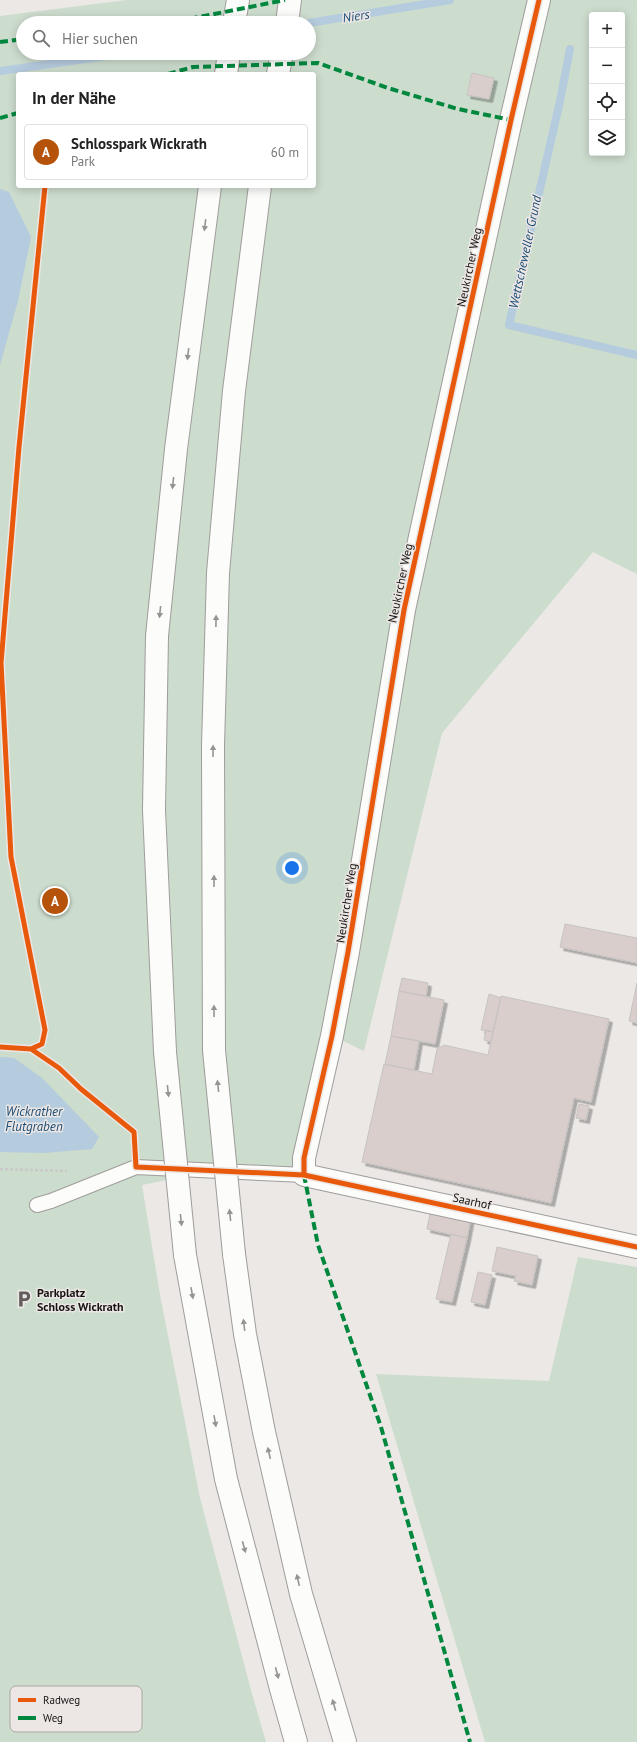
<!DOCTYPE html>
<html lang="de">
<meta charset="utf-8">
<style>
:root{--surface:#fff;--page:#f6f6f6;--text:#222;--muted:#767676;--line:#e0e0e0;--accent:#b45309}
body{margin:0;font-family:"PT Sans",sans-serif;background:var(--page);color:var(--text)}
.controls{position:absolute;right:12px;top:12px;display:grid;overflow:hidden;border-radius:4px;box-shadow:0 2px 10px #0003}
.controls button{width:36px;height:36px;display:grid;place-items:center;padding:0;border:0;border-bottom:1px solid var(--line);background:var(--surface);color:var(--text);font:20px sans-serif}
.you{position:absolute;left:292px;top:868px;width:14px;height:14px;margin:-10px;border:3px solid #fff;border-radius:50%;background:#1a73e8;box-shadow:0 0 0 6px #1a73e833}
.badge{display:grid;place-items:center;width:26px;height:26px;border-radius:50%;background:var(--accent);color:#fff;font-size:13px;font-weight:700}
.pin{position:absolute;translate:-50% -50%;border:2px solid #fff;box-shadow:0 1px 4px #0006}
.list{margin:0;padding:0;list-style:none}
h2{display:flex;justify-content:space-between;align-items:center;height:52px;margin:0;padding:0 16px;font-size:17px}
h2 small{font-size:13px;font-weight:400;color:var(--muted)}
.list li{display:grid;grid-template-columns:26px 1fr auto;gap:12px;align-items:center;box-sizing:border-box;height:56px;margin:0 8px 8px;padding:0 8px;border:1px solid var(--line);border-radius:4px}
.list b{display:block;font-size:15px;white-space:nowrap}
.list p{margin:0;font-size:13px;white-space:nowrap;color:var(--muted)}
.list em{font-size:13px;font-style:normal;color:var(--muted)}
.icon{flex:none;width:22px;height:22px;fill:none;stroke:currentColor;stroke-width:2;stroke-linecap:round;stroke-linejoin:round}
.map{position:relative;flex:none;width:637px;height:1742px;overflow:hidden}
.search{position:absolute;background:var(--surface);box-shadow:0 2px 10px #0003;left:16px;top:16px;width:300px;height:44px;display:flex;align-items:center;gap:10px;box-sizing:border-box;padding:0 14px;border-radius:22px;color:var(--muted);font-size:15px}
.panel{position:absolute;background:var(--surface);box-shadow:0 2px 10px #0003;left:16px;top:72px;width:300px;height:116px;border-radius:4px}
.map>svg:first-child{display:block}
</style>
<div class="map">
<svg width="637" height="1742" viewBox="0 0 637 1742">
<defs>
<filter id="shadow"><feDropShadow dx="3.5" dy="3.5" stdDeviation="0" flood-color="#0004"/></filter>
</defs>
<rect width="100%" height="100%" fill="#ebe8e6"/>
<path fill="#ccdccd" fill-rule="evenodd" d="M127,0H637V574L593,552L442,733L364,1051L333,1036L304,1175L186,1176L142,1185L160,1295L200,1498L252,1694L266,1742H0V16ZM592,15H622V153H592ZM23,23H309V53H23ZM18,74H314V186H18Z
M578,1257L637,1267V1742H485L376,1374L549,1381Z"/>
<path fill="#b5cbde" d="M0,189L9,192L31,237L18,301L0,365Z
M0,1057L14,1058L42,1078L99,1137L92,1149L43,1153L0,1152Z"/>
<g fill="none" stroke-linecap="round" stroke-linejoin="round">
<path stroke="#b5cbde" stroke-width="8" d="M309,23L450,0
M570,49L560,101L509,325L637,355
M0,71L129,53"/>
</g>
<path fill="#d9cecb" stroke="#c6c3c2" filter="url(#shadow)" d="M472,73L494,78L489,99L467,95Z
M565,924L637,938V963L560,947Z
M402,978L428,983L426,996L399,991Z
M637,983V1023L629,1021Z
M399,991L444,1000L435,1044L391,1036Z
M489,994L501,998L493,1032L481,1030Z
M501,996L609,1019L591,1102L574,1098L551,1203L362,1162L384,1064L432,1074L437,1049L444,1045L488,1055Z
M486,1030L493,1032L491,1042L484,1040Z
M391,1036L419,1041L414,1070L385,1064Z
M579,1104L589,1106L586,1120L576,1118Z
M431,1209L471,1217L467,1238L427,1229Z
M451,1234L467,1238L452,1302L436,1299Z
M497,1247L538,1256L532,1285L514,1281L516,1276L492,1271Z
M478,1272L492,1275L485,1305L471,1302Z"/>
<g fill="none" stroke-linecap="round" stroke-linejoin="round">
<g stroke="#9f9d9b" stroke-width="16">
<path id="service" d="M37,1205L51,1201L136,1167L304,1175"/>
</g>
<g stroke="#9f9d9b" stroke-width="24">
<path id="minor" d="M539,0L511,120L404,610L348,952L332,1036L304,1158V1175L637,1247"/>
</g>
<g stroke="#9f9d9b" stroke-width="24">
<path id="motorway" d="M234,23L238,0
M287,23L290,0
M226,74L229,53
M278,74L282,53
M214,1050L213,745L218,573L234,391L260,186
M165,1052L154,810L157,636L176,449L210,186
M234,1254L245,1334L264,1432L301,1594L345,1742
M185,1255L226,1479L281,1689L296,1742"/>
</g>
<path stroke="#cac8c8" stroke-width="2.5" stroke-dasharray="3 2" stroke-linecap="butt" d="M0,1169L67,1171"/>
<use href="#service" stroke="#fcfcfb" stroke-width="14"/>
<use href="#minor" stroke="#fcfcfb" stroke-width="22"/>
<use href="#motorway" stroke="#fcfcfb" stroke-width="22"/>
<g stroke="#9f9d9b" stroke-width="24" stroke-linecap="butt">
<path id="motorway-bridge" d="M214,1050L234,1254
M165,1052L185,1255"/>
</g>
<use href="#motorway-bridge" stroke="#fcfcfb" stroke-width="22"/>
<path stroke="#00873e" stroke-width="4" stroke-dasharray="8 4" stroke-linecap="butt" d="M154,23L194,18L285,0
M0,42L23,39
M168,74L193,67L318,63L388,88L458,109L511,120
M0,118L18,113
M304,1175L318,1245L381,1427L470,1742"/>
<g stroke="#ece7e5" stroke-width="8">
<path id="cycleway" d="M0,1047L31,1049L59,1068L81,1089L134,1132L136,1167L304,1175L637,1247
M31,1049L42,1044L45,1030L11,857L1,663L19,447L45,186
M304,1175V1158L332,1036L348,952L404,610L511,120L539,0"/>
</g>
<use href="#cycleway" stroke="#e8590c" stroke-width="5"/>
</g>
<defs><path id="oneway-solid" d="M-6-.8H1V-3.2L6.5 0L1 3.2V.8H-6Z"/></defs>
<g fill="#949493">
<use href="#oneway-solid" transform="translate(205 225) rotate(97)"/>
<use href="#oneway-solid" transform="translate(188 354) rotate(97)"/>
<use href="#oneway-solid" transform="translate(173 483) rotate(96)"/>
<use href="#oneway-solid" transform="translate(160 612) rotate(96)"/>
<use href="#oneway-solid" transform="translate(216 621) rotate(-89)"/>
<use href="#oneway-solid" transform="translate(213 751) rotate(-90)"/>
<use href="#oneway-solid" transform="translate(214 881) rotate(-90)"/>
<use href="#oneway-solid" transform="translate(214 1011) rotate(-90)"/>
<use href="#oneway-solid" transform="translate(218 1086) rotate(-96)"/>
<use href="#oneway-solid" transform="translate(168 1091) rotate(84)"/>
<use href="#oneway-solid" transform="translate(230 1215) rotate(-96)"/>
<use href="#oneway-solid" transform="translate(181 1220) rotate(84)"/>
<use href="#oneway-solid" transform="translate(192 1293) rotate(80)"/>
<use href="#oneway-solid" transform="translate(244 1325) rotate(-97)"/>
<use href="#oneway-solid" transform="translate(215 1421) rotate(80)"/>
<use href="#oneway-solid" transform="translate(269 1453) rotate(-103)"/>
<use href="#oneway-solid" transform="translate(244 1547) rotate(75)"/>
<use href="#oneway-solid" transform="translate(298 1580) rotate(-103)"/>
<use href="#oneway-solid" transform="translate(277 1673) rotate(75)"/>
<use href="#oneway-solid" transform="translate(334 1705) rotate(-106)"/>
</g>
<defs>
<g id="parking-bare" transform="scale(1.38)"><path d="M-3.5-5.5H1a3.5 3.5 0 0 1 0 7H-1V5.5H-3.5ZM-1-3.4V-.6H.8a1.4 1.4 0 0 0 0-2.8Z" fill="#615e5d" stroke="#ece7e5" stroke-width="2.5" paint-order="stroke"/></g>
</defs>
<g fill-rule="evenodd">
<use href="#parking-bare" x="24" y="1299"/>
</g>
<g text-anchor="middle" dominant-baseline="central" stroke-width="3" stroke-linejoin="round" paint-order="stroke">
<g font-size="12" fill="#161413" stroke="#ece7e5">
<text transform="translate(469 267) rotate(-78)">Neukircher Weg</text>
<text transform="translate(400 583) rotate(-78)">Neukircher Weg</text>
<text transform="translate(346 903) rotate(-81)">Neukircher Weg</text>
<text transform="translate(472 1201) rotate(12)">Saarhof</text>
</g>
<g font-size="12" font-weight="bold" fill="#161413" stroke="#ece7e5" text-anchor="start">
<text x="37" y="1292">Parkplatz<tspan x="37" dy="14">Schloss Wickrath</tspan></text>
</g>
<g font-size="13" font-style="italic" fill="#1c4d75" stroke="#ece7e5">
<text transform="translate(356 16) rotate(-9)">Niers</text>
<text transform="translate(525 252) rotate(-78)">Wettscheweller Grund</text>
<text x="34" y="1111">Wickrather<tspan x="34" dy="15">Flutgraben</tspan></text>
</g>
</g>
<rect x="10" y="1686" width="132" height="46" rx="6" fill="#ece7e5" stroke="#aca8a6" stroke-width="1"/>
<rect x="18" y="1698" width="18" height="4" fill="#e8590c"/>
<rect x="18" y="1716" width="18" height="4" fill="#00873e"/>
<g font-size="11" fill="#161413">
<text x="43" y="1704">Radweg</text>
<text x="43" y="1722">Weg</text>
</g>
</svg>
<div class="controls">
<button>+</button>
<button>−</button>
<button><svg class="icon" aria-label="locate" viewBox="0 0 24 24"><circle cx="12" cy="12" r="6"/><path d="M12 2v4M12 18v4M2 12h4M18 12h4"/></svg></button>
<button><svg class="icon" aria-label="layers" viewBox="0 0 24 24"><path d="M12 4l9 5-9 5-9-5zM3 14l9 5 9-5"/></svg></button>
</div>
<div class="you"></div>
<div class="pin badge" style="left:55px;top:901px">A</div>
<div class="search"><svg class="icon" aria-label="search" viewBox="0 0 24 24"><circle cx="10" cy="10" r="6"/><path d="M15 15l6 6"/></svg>Hier suchen</div>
<section class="panel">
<h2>In der Nähe<small></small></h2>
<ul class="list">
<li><span class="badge">A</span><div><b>Schlosspark Wickrath</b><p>Park</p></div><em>60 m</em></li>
</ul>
</section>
</div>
